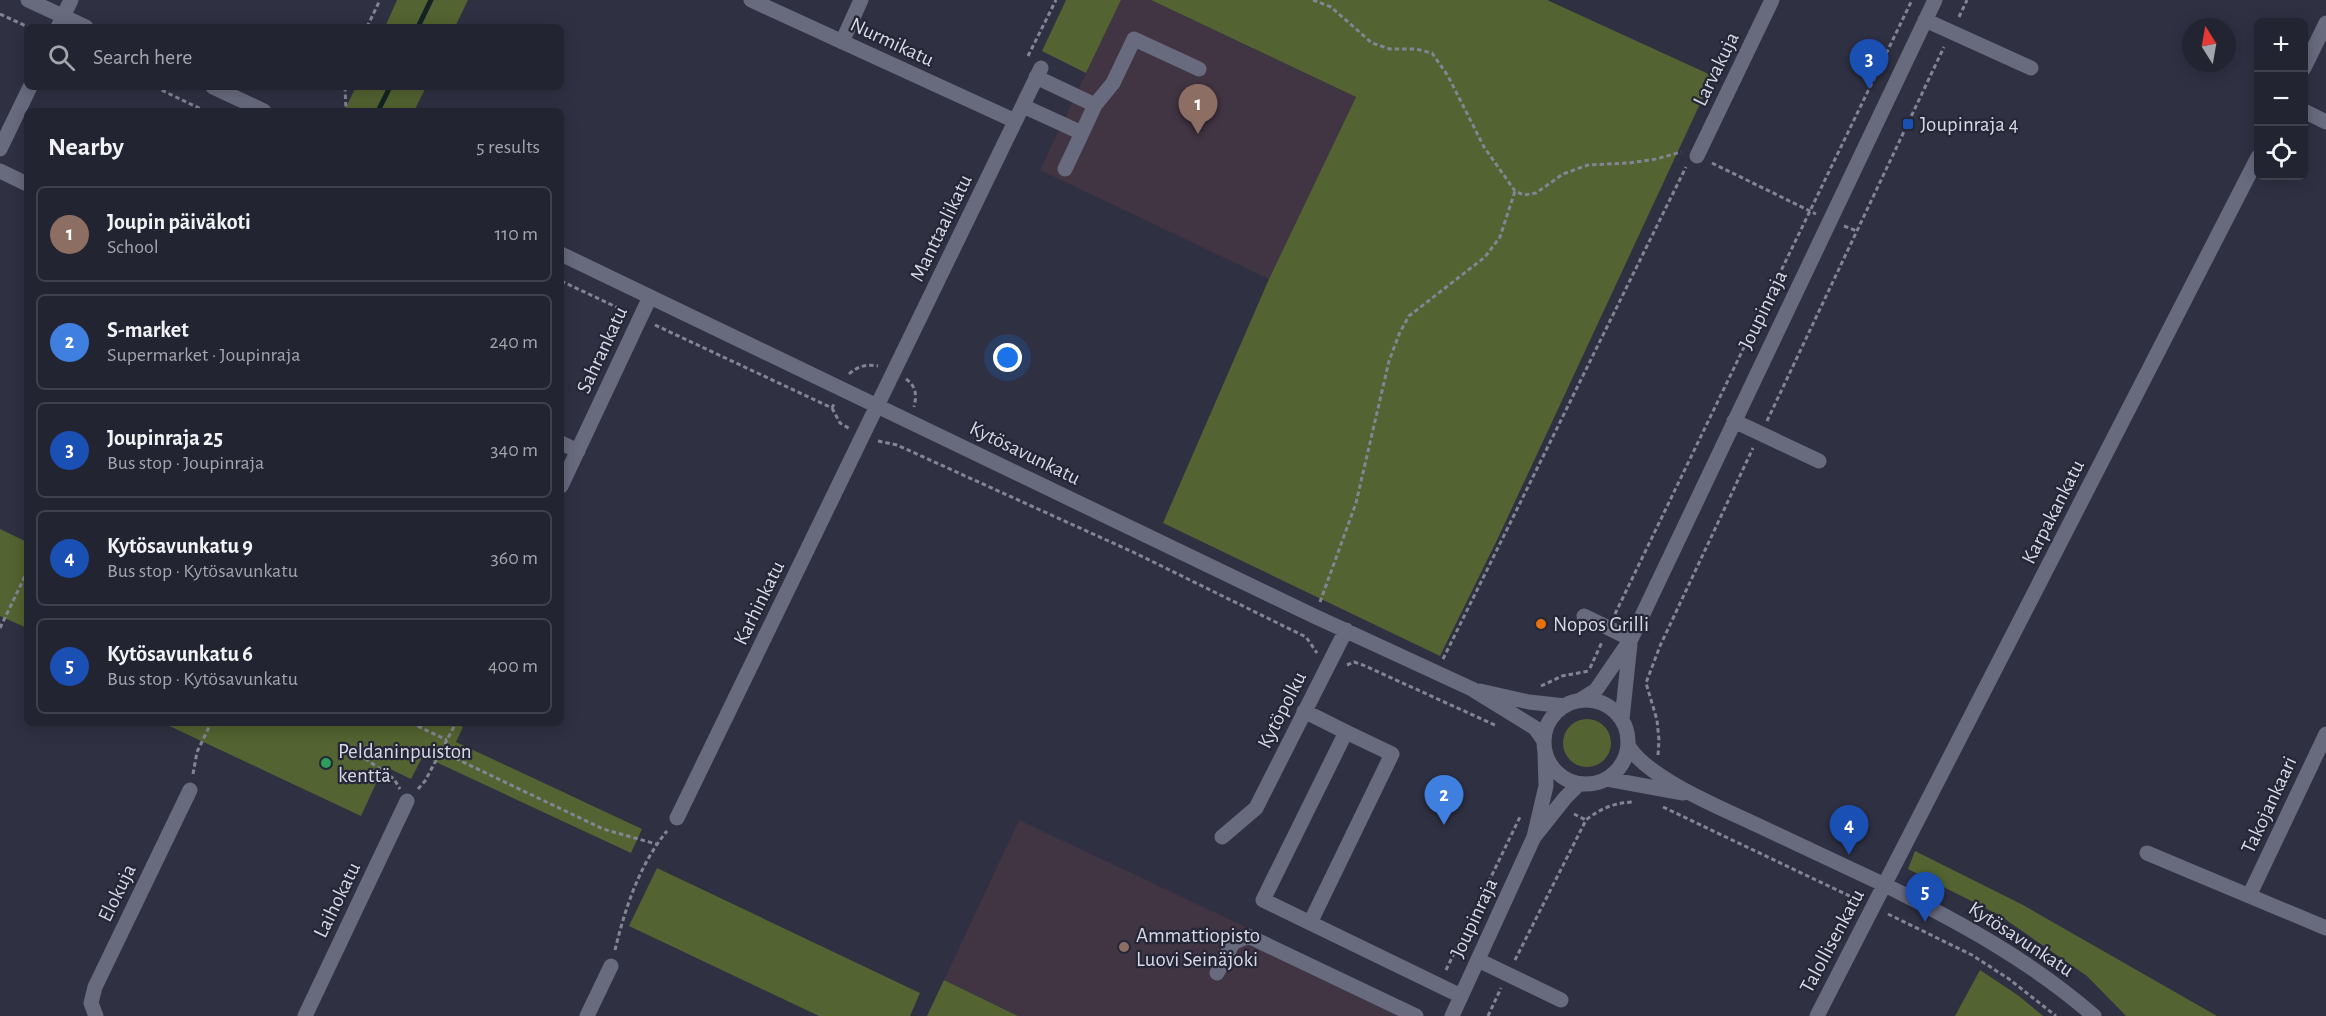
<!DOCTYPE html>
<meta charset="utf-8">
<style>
:root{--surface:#232432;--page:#2b2c3a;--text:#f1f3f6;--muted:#a3a4ac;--line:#40414d;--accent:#8abafc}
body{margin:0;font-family:"Alegreya Sans",sans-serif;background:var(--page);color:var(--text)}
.controls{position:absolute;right:18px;top:18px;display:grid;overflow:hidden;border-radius:9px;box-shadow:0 3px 15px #0003}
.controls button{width:54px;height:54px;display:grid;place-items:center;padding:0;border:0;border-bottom:2px solid var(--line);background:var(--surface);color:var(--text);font:30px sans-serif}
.compass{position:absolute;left:2182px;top:18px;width:54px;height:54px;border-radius:50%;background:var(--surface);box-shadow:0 3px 15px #0003;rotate:349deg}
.you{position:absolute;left:1008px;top:358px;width:21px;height:21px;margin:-15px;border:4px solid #fff;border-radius:50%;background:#1a73e8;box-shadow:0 0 0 9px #1a73e833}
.badge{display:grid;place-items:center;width:39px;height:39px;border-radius:50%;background:var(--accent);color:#fff;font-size:20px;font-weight:700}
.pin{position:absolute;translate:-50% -50px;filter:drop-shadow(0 2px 3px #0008)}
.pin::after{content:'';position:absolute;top:32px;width:21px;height:18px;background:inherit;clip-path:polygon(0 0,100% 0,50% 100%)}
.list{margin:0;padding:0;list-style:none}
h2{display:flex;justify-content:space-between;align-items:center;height:78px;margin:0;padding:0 24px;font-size:26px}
h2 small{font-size:20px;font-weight:400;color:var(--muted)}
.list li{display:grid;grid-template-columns:39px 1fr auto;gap:18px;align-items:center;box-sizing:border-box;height:96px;margin:0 12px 12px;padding:0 12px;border:2px solid var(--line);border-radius:9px}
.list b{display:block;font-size:22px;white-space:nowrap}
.list p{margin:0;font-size:20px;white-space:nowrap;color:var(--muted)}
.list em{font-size:20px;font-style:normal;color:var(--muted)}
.icon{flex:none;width:33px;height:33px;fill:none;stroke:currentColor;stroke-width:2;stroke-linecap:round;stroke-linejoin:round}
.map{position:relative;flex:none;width:2326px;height:1016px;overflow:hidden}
.search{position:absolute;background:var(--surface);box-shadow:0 3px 15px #0003;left:24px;top:24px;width:540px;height:66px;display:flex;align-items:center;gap:15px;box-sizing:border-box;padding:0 21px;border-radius:9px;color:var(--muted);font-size:22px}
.panel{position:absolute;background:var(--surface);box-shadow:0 3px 15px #0003;left:24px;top:108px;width:540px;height:618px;border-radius:9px}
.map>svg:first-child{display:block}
</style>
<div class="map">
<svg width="2326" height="1016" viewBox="0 0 2326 1016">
<rect width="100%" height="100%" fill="#2f3042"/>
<path fill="#413443" d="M1121,0H1151L1356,97L1269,279L1040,170Z
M1019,820L1419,1009L1416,1016H1018L944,980Z"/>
<path fill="#536331" d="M397,0H468L455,27H385Z
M1066,0H1121L1086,73L1042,51Z
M1151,0H1547L1713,76L1498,538L1440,656L1163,523L1269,279L1356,97Z
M356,87H426L414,111H344Z
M0,529L27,542V628L0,616Z
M1563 743a24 24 0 1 1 48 0a24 24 0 1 1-48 0Z
M163,723H455L463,727L456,742L642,829L631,853L423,756L411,779L384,766L361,816Z
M1915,851L2023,905L2217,1016H2126L2087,976L1999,915L1908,869Z
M657,868L920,993L910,1016H819L629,926Z
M1980,970L2019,996L2043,1016H1955Z
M944,980L1018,1016H927Z"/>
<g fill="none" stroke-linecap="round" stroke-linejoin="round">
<path stroke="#132325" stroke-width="5" d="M418,27L431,0
M378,111L390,87"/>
<path stroke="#848594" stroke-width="3" stroke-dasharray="4.5 3" stroke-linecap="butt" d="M1313,0L1331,7L1372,43L1390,49H1416L1432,53L1448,76L1484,147L1515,191L1524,195L1536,193L1563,174L1588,165L1629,163L1656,159L1681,152
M0,14L28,27
M1959,17L1967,0
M367,27L380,0
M1028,56L1056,0
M155,87L205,111
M345,87L346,111
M1712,163L1816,214
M1844,226L1857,231
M561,281L627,312
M655,325L832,408L834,404
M849,374C858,366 866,364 878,366
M906,379C916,386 917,395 914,407
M832,408L840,423L850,429
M1767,421L1944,47
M878,441L897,445L1135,553L1306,637L1317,653
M1320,602L1356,503L1389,361L1400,332L1409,316L1485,257L1500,237L1515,191
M1615,614L1912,0
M0,628L27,572
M1443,659L1686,167
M1347,665L1354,662L1363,665L1497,726
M1590,668L1602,642
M1541,686L1562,676L1589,671
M411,723L447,740
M442,752L603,829L656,844
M359,754L394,779L400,789
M1658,755L1659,740L1657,720L1646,683L1660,646L1753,448
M193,774L197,752L211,723
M418,789L425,781L456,723
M1663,807L1860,901
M1574,814L1586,820
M1888,914L1972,955L2009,979L2056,1016
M615,950C625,909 639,865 667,831
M1515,960L1586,820C1601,808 1614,803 1633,802
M1446,970L1520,817
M1488,1016L1501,988"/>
<path stroke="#686a7e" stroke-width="15" d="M28,0L86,27
M751,0L1015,121
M1925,20L2031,68
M58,27L71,0
M842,42L861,0
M2304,68L2326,23
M213,87L264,111
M1095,105L1113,83L1134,39L1199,69
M1023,106L1082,133L1095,105L1036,77
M2304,111L2326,122
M0,149L30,87
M1697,156L1772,0
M1065,169L1082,133
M0,171L27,184
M561,254L1314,616L1472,689L1535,728L1544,741
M1734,421L1819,461
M561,443L578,451
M561,486L650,297
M1584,616L1631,639
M1480,691L1529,702L1565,706
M1544 742a42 42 0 1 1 84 0a42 42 0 1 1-84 0Z
M1580,700L1596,690L1631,639L1935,0
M1304,711L1346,732L1263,900L1461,996
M1622,719L1630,644
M1629,747C1650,779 1719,807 1755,824C1799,845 1843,865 1887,886C1961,923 2031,961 2094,1016
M1607,779L1683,793
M677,818L1041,68
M1222,837L1256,808L1346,630
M1534,837L1565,798L1579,784
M2147,853L2326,928
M2250,894L2326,734
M1310,923L1392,754L1346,732
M1478,960L1561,1000
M1217,973L1233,943L1248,936L1416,1016
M96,1016L91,1003L95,987L190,790
M305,1016L407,801
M587,1016L611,966
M1452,1016L1534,837L1546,786L1545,752
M1817,1016L2258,157"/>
</g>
<rect fill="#1a4fb4" stroke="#252637" stroke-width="2" x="1902" y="118" width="12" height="12" rx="3"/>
<circle fill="#e8710a" stroke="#252637" stroke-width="2" cx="1541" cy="624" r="6"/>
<circle fill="#2e9e5b" stroke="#252637" stroke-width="2" cx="326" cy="763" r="6"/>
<circle fill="#8d6e63" stroke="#252637" stroke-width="2" cx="1124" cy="947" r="6"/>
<g text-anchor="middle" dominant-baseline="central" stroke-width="4.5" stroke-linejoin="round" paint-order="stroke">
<g font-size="21" fill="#d7d8e4" stroke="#252637">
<text transform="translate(892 42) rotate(25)">Nurmikatu</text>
<text transform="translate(1716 69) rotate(-64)">Larvakuja</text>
<text transform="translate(941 228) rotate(-64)">Manttaalikatu</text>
<text transform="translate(1763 310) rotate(-64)">Joupinraja</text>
<text transform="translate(602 350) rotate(-65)">Sahrankatu</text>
<text transform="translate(1025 453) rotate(26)">Kytösavunkatu</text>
<text transform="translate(2053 512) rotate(-63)">Karpakankatu</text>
<text transform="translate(759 603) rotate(-64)">Karhinkatu</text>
<text transform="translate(1282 710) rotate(-63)">Kytöpolku</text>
<text transform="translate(2269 805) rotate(-65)">Takojankaari</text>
<text transform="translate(117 893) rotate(-64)">Elokuja</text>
<text transform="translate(337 900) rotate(-64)">Laihokatu</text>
<text transform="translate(1474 918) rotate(-65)">Joupinraja</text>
<text transform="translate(2021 939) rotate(33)">Kytösavunkatu</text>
<text transform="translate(1832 941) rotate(-62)">Talollisenkatu</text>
</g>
<g font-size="21" fill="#d7d8e4" stroke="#252637" text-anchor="start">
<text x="1920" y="124">Joupinraja 4</text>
<text x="1553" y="624">Nopos Grilli</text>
<text x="338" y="751">Peldaninpuiston<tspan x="338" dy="24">kenttä</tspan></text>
<text x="1136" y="935">Ammattiopisto<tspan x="1136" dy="24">Luovi Seinäjoki</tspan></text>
</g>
</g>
</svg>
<div class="controls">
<button>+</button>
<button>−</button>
<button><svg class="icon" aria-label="locate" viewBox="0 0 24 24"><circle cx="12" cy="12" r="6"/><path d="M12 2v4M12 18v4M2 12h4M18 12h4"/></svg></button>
</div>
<svg class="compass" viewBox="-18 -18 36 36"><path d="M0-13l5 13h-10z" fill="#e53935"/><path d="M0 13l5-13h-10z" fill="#a3a4ac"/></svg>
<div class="you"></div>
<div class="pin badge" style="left:1198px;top:134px;background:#8d6e63">1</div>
<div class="pin badge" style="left:1444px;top:825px;background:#3f7fe0">2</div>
<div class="pin badge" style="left:1869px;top:89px;background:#1a4fb4">3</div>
<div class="pin badge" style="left:1849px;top:855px;background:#1a4fb4">4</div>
<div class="pin badge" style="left:1925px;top:922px;background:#1a4fb4">5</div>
<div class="search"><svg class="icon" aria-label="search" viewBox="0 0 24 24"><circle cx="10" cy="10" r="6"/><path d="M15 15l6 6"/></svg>Search here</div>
<section class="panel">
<h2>Nearby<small>5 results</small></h2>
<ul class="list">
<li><span class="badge" style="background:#8d6e63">1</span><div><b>Joupin päiväkoti</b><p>School</p></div><em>110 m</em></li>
<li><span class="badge" style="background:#3f7fe0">2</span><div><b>S-market</b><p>Supermarket · Joupinraja</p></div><em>240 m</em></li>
<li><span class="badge" style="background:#1a4fb4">3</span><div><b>Joupinraja 25</b><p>Bus stop · Joupinraja</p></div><em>340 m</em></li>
<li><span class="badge" style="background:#1a4fb4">4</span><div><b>Kytösavunkatu 9</b><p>Bus stop · Kytösavunkatu</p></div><em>360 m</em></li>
<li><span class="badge" style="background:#1a4fb4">5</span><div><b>Kytösavunkatu 6</b><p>Bus stop · Kytösavunkatu</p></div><em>400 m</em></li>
</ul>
</section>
</div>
